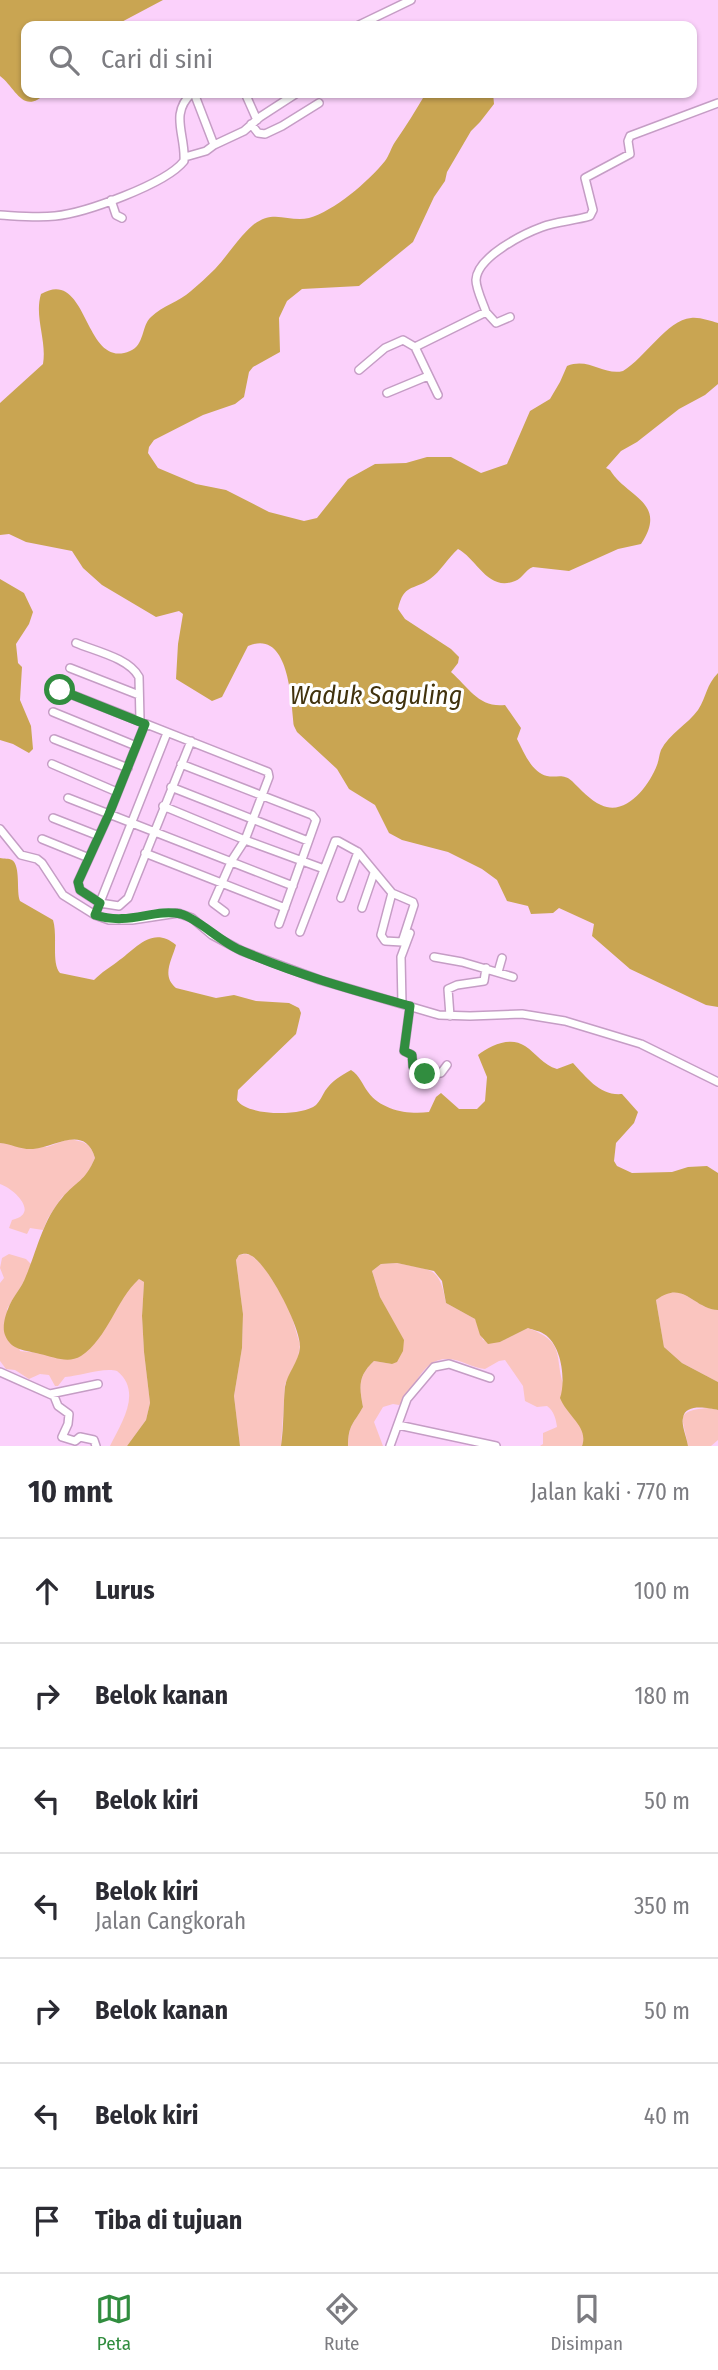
<!DOCTYPE html>
<html lang="id">
<meta charset="utf-8">
<style>
:root{--surface:#fff;--page:#f2f2f3;--text:#2b2b33;--muted:#7c7c81;--line:#e1e1e2;--accent:#318d3f}
body{margin:0;font-family:"Fira Sans Condensed",sans-serif;background:var(--page);color:var(--text)}
.stop{position:absolute;width:21px;height:21px;margin:-16px;border:5px solid #318d3f;border-radius:50%;background:#fff}
.stop.end{background:#318d3f;border-color:#fff;box-shadow:0 2px 7px #0008}
.list{margin:0;padding:0;list-style:none}
h2{display:flex;justify-content:space-between;align-items:center;height:91px;margin:0;padding:0 28px;font-size:30px}
h2 small{font-size:23px;font-weight:400;color:var(--muted)}
.list li{display:grid;grid-template-columns:46px 1fr auto;gap:21px;align-items:center;box-sizing:border-box;height:105px;padding:0 28px;border-top:2px solid var(--line)}
.list b{display:block;font-size:26px;white-space:nowrap}
.list p{margin:0;font-size:23px;white-space:nowrap;color:var(--muted)}
.list em{font-size:23px;font-style:normal;color:var(--muted)}
.icon{flex:none;width:38px;height:38px;fill:none;stroke:currentColor;stroke-width:2;stroke-linecap:round;stroke-linejoin:round}
.map{position:relative;flex:none;width:718px;height:1446px;overflow:hidden}
.search{position:absolute;background:var(--surface);box-shadow:0 2px 5px #0004;left:21px;right:21px;top:21px;height:77px;display:flex;align-items:center;gap:18px;box-sizing:border-box;padding:0 24px;border-radius:14px;color:var(--muted);font-size:26px}
.sheet{height:826px;background:var(--surface)}
nav{display:flex;justify-content:space-around;align-items:center;box-sizing:border-box;height:98px;border-top:2px solid var(--line);background:var(--surface);font-size:19px;color:var(--muted)}
nav a{display:grid;justify-items:center;gap:4px}
nav .on{color:var(--accent)}
.map>svg:first-child{display:block}
</style>
<div class="map">
<svg width="718" height="1446" viewBox="0 0 718 1446">
<rect width="100%" height="100%" fill="#fbd1fb"/>
<path fill="#fac5bf" d="M69,1139C84,1142 90,1142 95,1158L85,1179L62,1197L48,1218L43,1230L30,1228L27,1234L9,1228L12,1220C40,1214 15,1189 0,1184V1143L47,1147Z
M9,1254L26,1259L31,1264L26,1278L7,1309L20,1351L37,1353L96,1341L128,1289L139,1279L144,1282L142,1316L144,1352L150,1403L146,1420L127,1446H110C121,1423 143,1392 117,1371C104,1367 80,1376 65,1377L58,1386H55L49,1375L40,1374L29,1379L15,1370L6,1369L0,1361V1283L4,1278L0,1268L2,1258Z
M245,1254L251,1255L264,1267L289,1307L300,1345L297,1363L285,1384L281,1446H240L234,1396L242,1348L243,1314L236,1260L239,1255Z
M397,1263C432,1271 439,1265 446,1303L475,1319L483,1340L500,1342L528,1328C568,1343 553,1358 565,1389C570,1403 577,1417 584,1430L585,1437L582,1446H540L543,1444V1433L557,1427C556,1419 554,1411 547,1406L537,1407L525,1401L523,1386L505,1360L499,1361L485,1369C472,1368 461,1359 448,1359C420,1358 416,1391 399,1405L393,1404L383,1407L374,1422L383,1446H348C348,1426 354,1422 363,1407C359,1386 358,1376 374,1361L392,1364L403,1340L380,1297L372,1271L381,1264Z
M677,1292C692,1296 702,1309 718,1310V1382L682,1363L664,1347L656,1300L666,1293Z
M708,1408L718,1410V1440L711,1446H688C684,1419 672,1411 708,1408Z"/>
<path fill="#c9a552" d="M0,0H163L114,26H26V93H46C23,116 16,88 0,76Z
M426,93H493L494,104L480,122L471,131L447,172L445,181L434,197L413,242L359,286L302,289L287,301L279,318L280,352L253,367L249,372L244,397L235,404L203,415L154,440L149,447L148,453L158,468L196,484L226,490L269,512L304,521L317,518L348,479L375,464L406,463L427,457H451L481,473L507,464L530,411L550,399L560,382L567,366C589,357 604,376 623,371C645,358 667,320 691,318C700,317 710,321 718,323V384L705,395L679,409L637,442L621,451L606,468L610,470C626,497 669,502 641,544L618,549L569,571L533,567C525,570 523,578 515,581C488,592 477,559 458,549C448,558 440,572 430,579C413,591 404,583 398,609L405,619L451,649L459,657L458,663L451,672C469,688 479,708 505,705L521,728L517,739C524,752 531,772 547,776C557,778 563,773 572,781C581,790 590,800 601,805C626,817 649,786 657,765C659,760 659,755 661,750C669,734 688,724 698,710C707,696 706,685 718,673V1007L706,1005L630,969L592,936L594,924L559,908L553,913L531,914L528,906L507,901L497,880L482,869L448,852L402,840L389,833L375,805L349,789L337,769L297,732L294,726C291,702 290,628 248,646L222,697L212,701L176,679L178,644L183,614L179,611L156,617L102,585L83,568L72,551L26,542L9,534L0,535V403L43,364C47,340 34,317 41,294C89,266 83,371 130,351C145,345 141,326 151,317C163,305 179,302 191,291C199,284 207,277 215,269C228,255 238,238 253,225C274,208 289,223 309,218C334,211 368,182 385,161C389,156 391,148 395,142C406,126 416,110 426,93Z
M0,579L24,593L33,612L29,624L16,644L18,663L22,667L20,700L31,726L33,749L29,753L13,744L0,740Z
M0,858C4,859 9,858 12,860C21,866 16,892 20,901L53,920C58,936 51,963 60,973L94,980C102,972 109,968 117,962C136,949 152,925 176,945C172,960 161,976 176,988L216,998L234,995L256,1001L289,1003L299,1008L301,1013L296,1034L238,1090L237,1100C247,1116 301,1117 316,1105C320,1101 322,1096 325,1091C332,1081 340,1076 351,1070C360,1076 362,1084 368,1092C381,1110 408,1115 429,1112L436,1097L441,1093L459,1109H477L485,1101L487,1077L478,1055C490,1045 511,1036 525,1046C537,1054 543,1065 557,1069L573,1063C587,1078 600,1096 622,1094L638,1112L634,1123L616,1143L614,1161L617,1166L632,1173L672,1172L688,1167L707,1166L718,1173V1310C692,1308 684,1279 656,1300L664,1347L682,1363L718,1382V1410C708,1408 685,1403 683,1418C681,1425 687,1438 688,1446H582C589,1427 567,1416 560,1398C566,1381 562,1345 544,1334C540,1331 533,1330 528,1328L500,1342L488,1344L480,1335L475,1319L446,1303L442,1281L434,1271L397,1263L381,1264L372,1271L380,1297L404,1340L403,1351L397,1362L392,1364L374,1361C358,1376 359,1386 363,1407C354,1423 348,1425 348,1446H281C284,1426 283,1406 285,1387C287,1373 299,1362 300,1347C301,1328 267,1262 250,1255C245,1253 244,1254 239,1255L236,1260L243,1314L242,1348L234,1396L240,1446H127L146,1420L150,1403L144,1352L142,1316L144,1282L139,1279C116,1300 108,1338 81,1356C68,1364 54,1357 40,1354C26,1350 11,1351 5,1335C2,1328 5,1316 8,1309C12,1297 22,1288 26,1276C37,1250 43,1220 62,1198C77,1180 84,1183 95,1158C85,1124 56,1147 33,1149C22,1150 11,1144 0,1143Z"/>
<g fill="none" stroke-linecap="round" stroke-linejoin="round">
<g stroke="#c59dc5" stroke-width="10">
<path id="street" d="M357,26L411,0
M194,93L214,145
M245,93L257,120
M251,124L258,133L265,134L282,126L319,103
M185,157L206,151L214,145L244,131L260,117L297,93
M111,200L116,215L122,218
M0,215C18,216 37,218 55,216C85,213 166,184 184,161C186,135 169,114 192,93
M486,312C483,303 476,289 476,280C477,257 523,234 542,227C557,221 574,221 590,216L593,210L585,178L630,154L628,141L630,136L718,103
M415,347L486,312L496,323L510,317
M359,370L385,348L403,340L415,347L438,395
M387,393L428,376
M76,643C95,651 129,658 139,677L140,720
M70,668L139,695
M60,690L268,772L269,777L245,840L232,860L213,903L225,912
M53,712L136,746
M145,724L109,814L78,882L80,890L100,903L119,906L128,898L191,741
M54,739L128,768
M52,764L117,792
M181,764L312,815L316,820L279,924
M171,787L308,841
M68,798L293,886
M163,806L245,840L324,869
M53,818L99,836
M0,829L21,855L37,859L42,863L63,895L95,915L109,920H132L178,913L192,918L212,935L242,951L320,980L439,1015L470,1016L522,1014L565,1021L641,1044L718,1082
M42,839L89,858
M358,852L392,893L381,935L385,941L402,942L414,905L413,902L392,893
M145,853L285,908
M362,908L374,873
M95,915L167,733
M300,932L335,841H338L358,852L341,898
M434,957L462,962L513,977
M498,972L502,958
M402,1004L401,957L410,933
M410,1006L404,1051L412,1055L413,1067L422,1075L441,1073L447,1065
M450,1016L448,989L457,985L484,981L486,968
M0,1372L54,1396L58,1406L69,1414L68,1424L62,1437L75,1441L80,1437L94,1440L96,1446
M50,1394L98,1384
M398,1425L496,1446
M390,1446L407,1399L434,1367L449,1364L490,1378"/>
</g>
<use href="#street" stroke="#fff" stroke-width="7"/>
</g>
<g fill="none" stroke-linecap="round" stroke-linejoin="round">
<path stroke="#318d3f" stroke-width="9" d="M60,690L145,724L109,814L78,882L80,890L100,903L95,915C130,926 153,908 181,914C197,918 221,942 240,950C295,974 352,990 410,1006L404,1051L412,1055L413,1067L425,1074"/>
</g>
<g text-anchor="middle" dominant-baseline="central" stroke-width="6" stroke-linejoin="round" paint-order="stroke">
<g font-size="26" font-style="italic" fill="#41320d" stroke="#fff">
<text x="376" y="695">Waduk Saguling</text>
</g>
</g>
</svg>
<div class="stop" style="left:60px;top:690px"></div>
<div class="stop end" style="left:425px;top:1074px"></div>
<div class="search"><svg class="icon" aria-label="search" viewBox="0 0 24 24"><circle cx="10" cy="10" r="6"/><path d="M15 15l6 6"/></svg>Cari di sini</div>
</div>
<section class="sheet">
<h2>10 mnt<small>Jalan kaki · 770 m</small></h2>
<ul class="list">
<li><svg class="icon" aria-label="ahead" viewBox="0 0 24 24"><path d="M12 20V5M6 11l6-6 6 6"/></svg><div><b>Lurus</b></div><em>100 m</em></li>
<li><svg class="icon" aria-label="right" viewBox="0 0 24 24"><path d="M7 20v-9h11M14 6l5 5-5 5"/></svg><div><b>Belok kanan</b></div><em>180 m</em></li>
<li><svg class="icon" aria-label="left" viewBox="0 0 24 24"><path d="M17 20v-9H6M10 6l-5 5 5 5"/></svg><div><b>Belok kiri</b></div><em>50 m</em></li>
<li><svg class="icon" aria-label="left" viewBox="0 0 24 24"><path d="M17 20v-9H6M10 6l-5 5 5 5"/></svg><div><b>Belok kiri</b><p>Jalan Cangkorah</p></div><em>350 m</em></li>
<li><svg class="icon" aria-label="right" viewBox="0 0 24 24"><path d="M7 20v-9h11M14 6l5 5-5 5"/></svg><div><b>Belok kanan</b></div><em>50 m</em></li>
<li><svg class="icon" aria-label="left" viewBox="0 0 24 24"><path d="M17 20v-9H6M10 6l-5 5 5 5"/></svg><div><b>Belok kiri</b></div><em>40 m</em></li>
<li><svg class="icon" aria-label="arrive" viewBox="0 0 24 24"><path d="M6 21V4h12l-3 4 3 4H6"/></svg><div><b>Tiba di tujuan</b></div></li>
</ul>
</section>
<nav>
<a class="on"><svg class="icon" aria-label="map" viewBox="0 0 24 24"><path d="M3 6l6-2 6 2 6-2v14l-6 2-6-2-6 2zM9 4v14M15 6v14"/></svg>Peta</a>
<a><svg class="icon" aria-label="directions" viewBox="0 0 24 24"><path d="M12 3l9 9-9 9-9-9zM9 14v-3h6M13 9l2 2-2 2"/></svg>Rute</a>
<a><svg class="icon" aria-label="saved" viewBox="0 0 24 24"><path d="M7 4h10v16l-5-4-5 4z"/></svg>Disimpan</a>
</nav>
